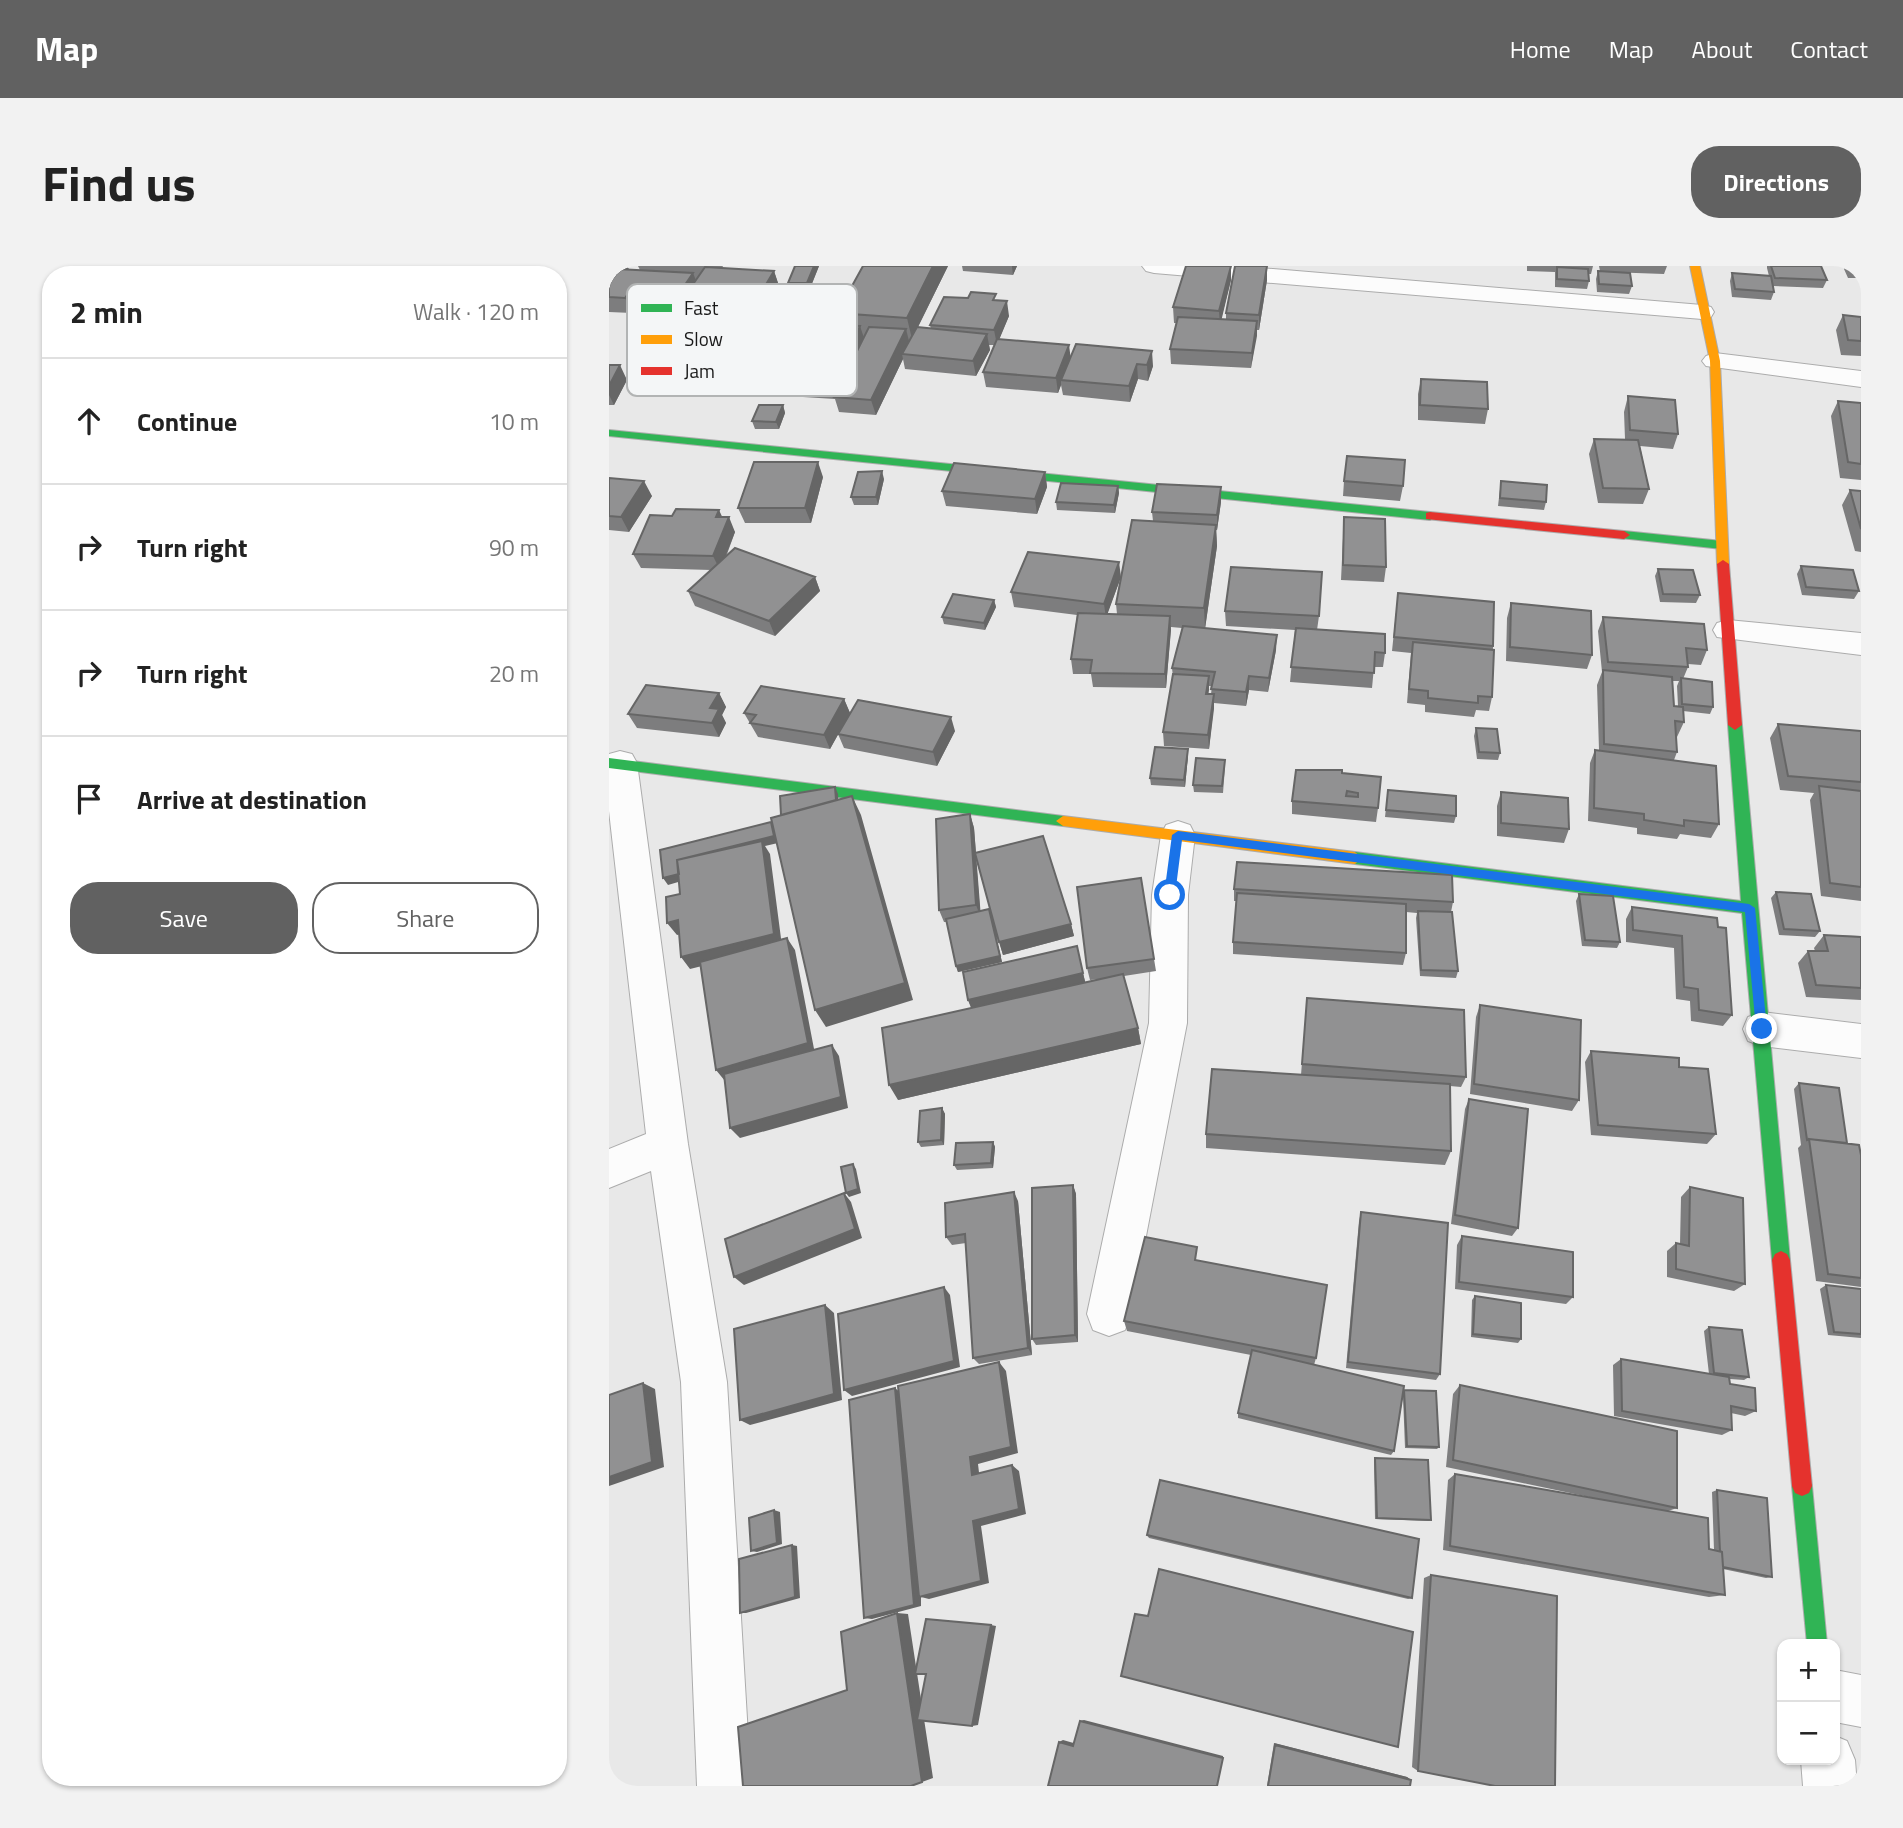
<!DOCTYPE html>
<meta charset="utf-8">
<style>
:root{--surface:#fff;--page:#f2f2f2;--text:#222;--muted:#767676;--line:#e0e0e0;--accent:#616161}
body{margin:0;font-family:"Titillium Web",sans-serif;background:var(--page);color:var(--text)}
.controls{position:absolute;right:21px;bottom:21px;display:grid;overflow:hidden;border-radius:14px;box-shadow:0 2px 5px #0004}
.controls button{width:63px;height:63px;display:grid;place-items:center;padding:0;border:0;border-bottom:2px solid var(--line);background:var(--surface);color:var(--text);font:35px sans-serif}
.stop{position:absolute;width:21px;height:21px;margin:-16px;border:5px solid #1a73e8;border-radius:50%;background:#fff}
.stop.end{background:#1a73e8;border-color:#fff;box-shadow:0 2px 7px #0008}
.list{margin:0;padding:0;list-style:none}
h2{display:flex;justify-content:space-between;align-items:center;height:91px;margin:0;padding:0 28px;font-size:30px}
h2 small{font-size:23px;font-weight:400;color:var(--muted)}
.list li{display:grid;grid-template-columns:46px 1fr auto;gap:21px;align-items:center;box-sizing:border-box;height:126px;padding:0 28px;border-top:2px solid var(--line)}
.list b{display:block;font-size:26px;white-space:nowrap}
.list em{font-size:23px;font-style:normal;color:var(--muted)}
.actions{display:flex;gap:14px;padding:21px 28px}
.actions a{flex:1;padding:16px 0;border:2px solid var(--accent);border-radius:28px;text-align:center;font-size:24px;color:var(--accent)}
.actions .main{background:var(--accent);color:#fff}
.icon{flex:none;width:38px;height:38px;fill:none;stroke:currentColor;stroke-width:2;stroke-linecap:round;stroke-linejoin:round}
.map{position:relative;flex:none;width:1252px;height:1520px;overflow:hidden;border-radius:28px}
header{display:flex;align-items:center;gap:42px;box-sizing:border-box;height:98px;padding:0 35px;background:var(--accent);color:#fff}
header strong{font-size:33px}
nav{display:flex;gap:38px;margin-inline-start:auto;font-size:24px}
.intro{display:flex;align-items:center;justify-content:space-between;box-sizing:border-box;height:168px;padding:0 42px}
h1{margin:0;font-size:49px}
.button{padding:18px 32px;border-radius:28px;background:var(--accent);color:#fff;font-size:24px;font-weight:700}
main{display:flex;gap:42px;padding:0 42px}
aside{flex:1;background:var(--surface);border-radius:28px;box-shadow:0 2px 5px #0004}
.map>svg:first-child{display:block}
</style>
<header>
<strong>Map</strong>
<nav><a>Home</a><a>Map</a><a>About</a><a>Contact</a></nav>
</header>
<div class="intro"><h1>Find us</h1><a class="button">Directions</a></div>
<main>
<aside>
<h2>2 min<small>Walk · 120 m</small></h2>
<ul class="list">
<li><svg class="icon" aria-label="ahead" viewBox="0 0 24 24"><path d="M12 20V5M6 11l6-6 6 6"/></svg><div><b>Continue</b></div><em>10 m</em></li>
<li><svg class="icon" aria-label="right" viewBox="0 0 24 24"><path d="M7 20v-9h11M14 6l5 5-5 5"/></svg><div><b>Turn right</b></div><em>90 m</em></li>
<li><svg class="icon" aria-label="right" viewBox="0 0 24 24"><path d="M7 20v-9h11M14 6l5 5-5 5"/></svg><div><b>Turn right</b></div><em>20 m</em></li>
<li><svg class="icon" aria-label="arrive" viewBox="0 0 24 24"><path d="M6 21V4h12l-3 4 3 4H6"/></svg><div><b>Arrive at destination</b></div></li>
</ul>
<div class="actions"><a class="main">Save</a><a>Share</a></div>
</aside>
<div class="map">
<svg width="1252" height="1520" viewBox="0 0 1252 1520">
<rect width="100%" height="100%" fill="#e8e8e8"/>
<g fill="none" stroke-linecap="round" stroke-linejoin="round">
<g stroke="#acacac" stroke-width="2">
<path id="street" d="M533,0H628L1093,39L1102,41L1105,46L1102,51L1093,53L545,7L537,5Z
M1106,87L1252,105V121L1097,100L1093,95L1097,90Z
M1119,354L1252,367V389L1108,371L1104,364L1108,357Z
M11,485L23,488L28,497L79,878L118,1116L142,1520H88L72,1116L42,905L0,922V883L37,868L0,545V488Z
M569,555L581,559L586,569L579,629L578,757L522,1048L516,1064L500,1070L484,1064L478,1048L540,757L543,629L552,569L557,559Z
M1153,746L1252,758V792L1153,780L1139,775L1134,763L1139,751Z
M1226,1404L1252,1409V1461L1226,1456Z
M1226,1470L1238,1475L1246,1494L1248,1520H1194L1192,1494H1226Z"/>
</g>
<g stroke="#acacac" stroke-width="2">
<path id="fast" d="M0,164L821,246L827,250L821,254L0,170Z
M1015,265L1113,275L1119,279L1113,283L1011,272V266Z
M1126,454L1133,459L1181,994L1178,1000L1172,1003L1166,1000L1163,994L1133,647L746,598L739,592L746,586L1132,635L1119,459Z
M0,492L454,550L461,555L454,560L0,502Z
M1193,1210L1200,1213L1203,1220L1218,1378H1198L1183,1220L1186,1213Z"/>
</g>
<g stroke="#acacac" stroke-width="2">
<path id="slow" d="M1081,0H1091L1111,95L1120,298L1114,302L1108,298L1101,95Z
M454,550L746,586L753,592L746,598L454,560L447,555Z"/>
</g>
<g stroke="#acacac" stroke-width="2">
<path id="jam" d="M821,246L1015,265L1021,269L1015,273L817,253V247Z
M1114,294L1120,298L1133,459L1126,464L1119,459L1108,298Z
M1172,985L1178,988L1181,994L1203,1220L1200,1227L1193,1230L1186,1227L1183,1220L1163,994L1166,988Z"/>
</g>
<use href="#street" fill="#fcfcfc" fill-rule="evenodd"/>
<use href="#fast" fill="#30b455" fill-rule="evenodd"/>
<use href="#slow" fill="#ff9f0a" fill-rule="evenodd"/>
<use href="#jam" fill="#e5322d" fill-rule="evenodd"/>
</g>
<path fill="#7d7d7e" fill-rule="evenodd" d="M0,0H18L20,3L31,4L29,0H114L113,2L165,5L170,20L167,26L231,30L233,37L254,0H339L309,61L322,63L321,59L388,34L400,50L390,73L461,90L544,100L539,115L529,113L521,136L454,129L452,119L449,127L377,121L374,106L386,79H380L381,84L367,110L296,103L294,93L267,149L230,146L226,133L194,131L189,116L192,108H167L164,99L161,106L121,104L115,89L132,56L77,52L74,45L71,50L35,48L30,37L23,47L0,46Z
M186,0H210L200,25H181L179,17Z
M353,0H408L404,9L354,5Z
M658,0V14L650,64H648L642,102L562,98L561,83L567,57H565L564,41L622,14L612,53L617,54V47Z
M918,0H984L982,8H980V15L978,23L946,21V6L918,5Z
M990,0H1058L1055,8L999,6L1023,20L1020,28L988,26L987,13L989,5H991Z
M1158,0H1212L1218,14L1214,22L1164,20L1165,26L1162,34L1123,31L1121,15L1123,7L1160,10L1158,2Z
M1236,0H1252V12H1239L1235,3Z
M1234,49L1252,51V90L1232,89L1227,64Z
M0,99L18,114L5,139H0Z
M812,113L879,143L876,158L809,154V128Z
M1019,130L1069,168L1064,183L1031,180L1040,223L1034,238L989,237L980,188L985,173H1016L1015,146Z
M1229,135L1252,137V214L1231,212L1222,150Z
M174,139L176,147L170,163H146L143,155Z
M436,206L438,221L428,248L337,240L333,225Z
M214,211L202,257H136L129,242Z
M0,212L43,230L20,266L0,264Z
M275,213L269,239H245L242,231Z
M735,215L794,220L791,235L734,230Z
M892,215L937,236L935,244L889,240Z
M509,220L510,227L506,247L448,244L447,236Z
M1241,224L1252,225V286L1246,285L1233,239Z
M612,236L608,264H607L608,280L596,362L667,384L659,426L640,424L637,440L605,437L600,483L555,480L554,466L564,411L563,402L573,362L562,361L557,422L484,421L482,408H464L462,393L468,349L405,341L402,326L512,311L498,348H508L507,338L544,255L543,246ZM600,420H603L602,428H599Z
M113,251L126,266L117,291L206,311L211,325L166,370L86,340L79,325L102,304L32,302L24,288Z
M735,251L777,301L775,316L732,314Z
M1192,300L1250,325L1245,333L1193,329L1188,308Z
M1049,303L1091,329L1087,337L1051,336L1046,310Z
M789,327L884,380L883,431L880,445L867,444L865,451L816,446V439L798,437L802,387L783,385Z
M385,334L387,341L376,364L335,358L333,351Z
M902,337L983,389L978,403L897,395L898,352Z
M616,345L710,350L708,364L776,387L774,401H765L763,422L681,416L686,364L617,360Z
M994,351L1098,384L1092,399L1079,398V401L1074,413L1104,441L1101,448L1074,445L1075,456L1068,471L1067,470L1068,486L1065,494L1110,558L1102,572L1071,568L1068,573L1028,568V562L979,555L981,497L986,484H990L988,419L993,406L989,365ZM1063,415H1070L1068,420L1069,440H1065Z
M110,427L117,441L113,449L117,457L110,471L28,462L19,448Z
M235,433L241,447L221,483L149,471L135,447Z
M1169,458L1252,465V635L1212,630L1201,534L1205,527L1171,524L1161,472Z
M867,462L891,487L889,494L868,493L865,470Z
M346,465L328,500L235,482L229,468Z
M579,483V490L576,521L542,519L541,512Z
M616,501L614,527L585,526L584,519Z
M733,507L769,542L767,556L683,548V535Z
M779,524L847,550L845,557L776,551Z
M892,526L960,563L955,577L888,570V540Z
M361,548L365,562L367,587L462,658L465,670L394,689L367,593L371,645L382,650L393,696L349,706L347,700L338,656H335L330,644Z
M625,623L844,636L842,646L849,705L847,712L811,710L807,652L808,647L797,646V687L794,699L624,688V676L627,635H625Z
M1167,626L1211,665L1206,671L1170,669L1162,632Z
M970,628L1011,676L1008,682L973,680L967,635Z
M1023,641L1108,652L1123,749L1114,760L1082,755L1081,735L1067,733L1065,682L1017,676V653Z
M1215,669L1252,670V734L1197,731L1189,697L1199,685H1206L1205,682Z
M468,680L476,716L491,713L481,714L478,702L545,693L547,705L515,710L529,762L532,778L289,834L362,742L359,734Z
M698,732L857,811L852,821L841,820L842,885L836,899L597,882V868L692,809Z
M871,739L970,834L963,845L861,828L867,751Z
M982,785L1070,801L1107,868L1098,878L982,869L976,796Z
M1190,817L1238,877L1252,889V1021L1207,1015L1189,882L1192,879L1185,823Z
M860,833L909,962L903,970L842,958L856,843Z
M333,842L336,848L335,879L312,881L309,876Z
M384,876L386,881L384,902L348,904L345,899Z
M464,919L467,928L469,1076L427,1079L423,1073Z
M1081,921L1136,1018L1125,1025L1058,1011V985L1067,977L1071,978L1072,931Z
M409,935L423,1089L370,1098L364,1092L357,977L343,979L337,971Z
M752,946L831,1108L827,1114L737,1102L750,955Z
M853,970L964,1031L957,1038L846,1023L848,979Z
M589,994L707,1092L705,1099L794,1126L795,1124L830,1181L828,1183L796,1182L794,1130L785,1185L782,1189L629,1152V1147L642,1089L518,1065L515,1055Z
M1217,1019L1252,1023V1072L1219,1069L1211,1023Z
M866,1030L912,1073L909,1077L862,1071L863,1034Z
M1100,1061L1140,1111L1135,1114L1121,1113V1118L1147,1145L1136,1150L1122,1147L1123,1164L1113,1169L1005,1150L1004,1099L1012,1093L1100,1108L1095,1065Z
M851,1119L1068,1242L1059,1245L1100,1283L1105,1284L1103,1226L1108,1224L1163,1311L1157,1312L1114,1303L1116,1329L1100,1331L834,1284L839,1214L846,1208L985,1232L837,1201L844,1128Z
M766,1192L822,1254L820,1255L766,1253L765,1194Z
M538,1269L803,1332L799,1333L540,1272Z
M822,1309L809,1505L803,1501L815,1312Z
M665,1477L798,1511L802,1514L801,1520H658Z"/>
<path fill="#666" d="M8,0H18L21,6L0,31V9Z
M205,0H210L200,25L198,17Z
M324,0H339L303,73L298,52Z
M403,0H408L404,9L403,1Z
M622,0V14L611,60L610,45Z
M658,0V14L650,64V49Z
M165,5L170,20L155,45H148L151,52L148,57L143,42Z
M84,7L90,22L71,37L74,45L71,50L65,35Z
M24,21L30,37L23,47L16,32Z
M231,30L236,45L228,47L230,55L225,65L221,49Z
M398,35L400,50L388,79L385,64Z
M174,51L180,66L162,93L164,99L161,106L156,90Z
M212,52L216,67L200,109L195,93Z
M648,55V70L642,102L643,87Z
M251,60L256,75L230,133L226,118Z
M297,63L301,79L293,88L294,93L267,149L262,134Z
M378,68L381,84L367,110L364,95Z
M460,79L462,94L452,114V119L449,127L447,112Z
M543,85L544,100L539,115L538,99Z
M528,98L529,113L521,136L520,120Z
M11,99L18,114L5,139L0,129V120Z
M174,139L176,147L170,163L167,156Z
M209,196L214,211L202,257L196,242Z
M273,205L275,213L269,239L267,231Z
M436,206L438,221L428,248L426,233Z
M35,215L43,230L20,266L12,251Z
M509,220L510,227L506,247L505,239Z
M612,221V236L608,264V249Z
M110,244L117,259L120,251L126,266L111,304L104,290L107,251Z
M607,259L608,280L596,363L595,342Z
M510,296L512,311L497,352L495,338Z
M206,311L211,325L166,370L160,355Z
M385,334L387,341L376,364L375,357Z
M561,350L562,364L557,422L556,408Z
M668,369L667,384L659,426L660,412Z
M600,410V424L597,442V428Z
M640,410V424L637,440V426Z
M110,427L117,441L113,449L117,457L110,471L103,457L101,442Z
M605,428V443L600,483L599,469Z
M235,433L241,447L221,483L215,469Z
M342,451L346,465L328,500L324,486Z
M579,483V490L576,521L575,514Z
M226,521L229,528L230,550L176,559Z
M243,530L252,549L304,734L217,761L206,744Z
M361,548L365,562L372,652L367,639Z
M162,556L169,577L156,580L161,588L173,680L81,703L72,691L76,614L59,619L54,612Z
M380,643L393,696L349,706L347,700Z
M69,654L78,667L68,669L58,657Z
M462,658L465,670L394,689L390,676Z
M178,672L186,684L206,788L116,815L107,804Z
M474,707L477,719L364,745L359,734Z
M529,762L532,778L289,834L280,819Z
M223,779L230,790L239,842L131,872L121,862Z
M333,842L336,848L335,879L332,874Z
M384,876L386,881L384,902L382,897Z
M244,898L247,903L252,927L240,931L237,927Z
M464,919L467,928L469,1076L466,1069Z
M405,926L409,935L423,1089L419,1082Z
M235,927L242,936L253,972L135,1019L125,1011Z
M335,1021L341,1029L351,1101L243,1130L235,1124Z
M216,1039L225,1047L233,1134L141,1159L131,1154Z
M390,1096L397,1105L409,1187L369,1198L371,1215L363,1209L361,1191Z
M34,1117L46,1123L55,1201L0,1220V1211Z
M286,1122L293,1128L364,1255L403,1199L410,1205L417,1248L372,1260L380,1317L320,1333L312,1331V1340L263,1353L255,1352Z
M165,1244L171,1246L173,1278L148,1286L142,1285Z
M183,1279L188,1280L191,1332L137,1347H131Z
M288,1347L299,1348L324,1512L313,1516Z
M382,1359L387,1360L369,1459L363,1460Z
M475,1454L614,1490V1492L471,1455Z
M454,1474L468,1478L464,1480L450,1476Z
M665,1477L798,1511L802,1514L666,1479Z"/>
<path fill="#919192" stroke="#666" stroke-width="2" fill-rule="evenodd" d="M0,0H8L0,9Z
M186,0H205L198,17H179Z
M254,0H324L298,52L228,47Z
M577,0H622L610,45L564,41Z
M626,0H658L650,49L617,47Z
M1162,0H1212L1218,14L1166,12Z
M1240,0H1252V4H1242Z
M96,1L165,5L143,42L71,37ZM113,29L126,30L122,37L108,36Z
M948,1L979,3L980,15L948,13Z
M8,3L84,7L65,35L28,33L36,22L24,21L16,32L0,31V14Z
M989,5L1021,7L1023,20L990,18Z
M1123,7L1162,10L1165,26L1126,23Z
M362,26L387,28L384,34L398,35L385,64L321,59L335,31L359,32Z
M1234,49L1252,51V75L1239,74Z
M569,51L648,55L643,87L561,83Z
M217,59L251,60L226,118L189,116Z
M260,61L297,63L262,134L225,131Z
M308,61L378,68L364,95L293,88Z
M388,73L460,79L447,112L374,106Z
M467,78L543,85L538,99L528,98L520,120L452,114Z
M0,99H11L0,120Z
M812,113L878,116L879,143L811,139Z
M1019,130L1066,134L1069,168L1021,164Z
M1229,135L1252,137V198L1239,196Z
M150,139H174L167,156L143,155Z
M985,173L1029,174L1040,223L994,222Z
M738,190L796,194L794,220L735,215Z
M145,196H209L196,242H129Z
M345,197L436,206L426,233L333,225Z
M273,205L267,231H242L249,206Z
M0,212L35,215L12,251L0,250Z
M892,215L938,219L937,236L891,232Z
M452,217L509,220L505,239L447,236Z
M548,218L612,221L608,249L543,246Z
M1241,224L1252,225V263Z
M67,243L110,244L107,251H120L104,290L24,288L41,249L63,250Z
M735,251L776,253L777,301L734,299Z
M523,254L607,259L595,342L507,338Z
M126,282L206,311L160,355L79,325Z
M419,286L510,296L495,338L402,326Z
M1192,300L1244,304L1250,325L1197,321Z
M622,301L713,306L710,350L616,345Z
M1049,303L1084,304L1091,329L1054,328Z
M789,327L885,336L884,380L785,371Z
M344,328L385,334L375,357L333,351Z
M902,337L982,345L983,389L901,381Z
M469,347L561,350L556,408L481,407L483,394L462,393Z
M994,351L1095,358L1098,384L1077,382L1079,401L999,396Z
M574,360L668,369L660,412L640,410L637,426L602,423L606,406L563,402Z
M687,362L776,368V387L766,386L765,407L682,401Z
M804,376L885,384L883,431L869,430V437L819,432V425L800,423Z
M994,404L1063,411L1065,440L1074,441L1075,456L1066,455L1068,486L995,478Z
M564,408L600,410L597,428H605L599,469L554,466Z
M1072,412L1103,416L1104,441L1073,438Z
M37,419L110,427L101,442L110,443L103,457L19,448Z
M152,420L235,433L215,469L141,457L147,449L135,447Z
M249,434L342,451L324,486L229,468Z
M1169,458L1252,465V516L1179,510Z
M867,462L888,463L891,487L870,486Z
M546,481L579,483L575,514L541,512Z
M986,484L1107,500L1110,558L1075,554V560L1035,554V548L985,542Z
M587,492L616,494L613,520L584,519Z
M687,504H733V507L772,511L769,542L683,535ZM738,525L749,527V531L737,530Z
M1210,520L1252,525V621L1221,617Z
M226,521L227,534L172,549L171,530Z
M779,524L847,530V550L777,544Z
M892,526L959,532L960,563L892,557Z
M243,530L296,717L206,744L162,552Z
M361,548L367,639L330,644L327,553Z
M162,556L165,570L68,594L70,608L54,612L51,584Z
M434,570L462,658L390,676L366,587Z
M153,575L165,668L72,691L69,654L58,657L57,631L71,628L68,594Z
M628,596L843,609L844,636L625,623Z
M532,612L545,693L478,702L468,621Z
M1167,626L1202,628L1211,665L1175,663Z
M628,627L797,638V687L624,676Z
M970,628L1004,630L1011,676L976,674Z
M1023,641L1108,652L1109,661L1117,662L1123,749L1090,744L1089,723L1075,721L1073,670L1024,664Z
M380,643L391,690L347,700L337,653Z
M809,645L843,646L849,705L812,704Z
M1215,669L1252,671V722L1207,719L1199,685H1219Z
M178,672L199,777L107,804L91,696Z
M468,680L474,707L359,734L354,706Z
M514,708L529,762L280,819L273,762Z
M698,732L855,744L857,811L693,798Z
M871,739L972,754L970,834L865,818Z
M223,779L232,831L121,862L115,808Z
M982,785L1070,792V801L1099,803L1107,868L989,859Z
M603,803L841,818L842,885L597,868Z
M1190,817L1230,822L1238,877L1200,873L1198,874Z
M860,833L919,843L909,962L846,949Z
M333,842L332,874L309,876L311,845Z
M1200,873L1250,879L1252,889V1012L1219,1008Z
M384,876L382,897L345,899L347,877Z
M244,898L249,923L237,927L232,901Z
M464,919L466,1069L423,1073V922Z
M1081,921L1134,932L1136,1018L1067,1003V977L1080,980Z
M405,926L419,1082L364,1092L356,968L337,971L336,937Z
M235,927L246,963L125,1011L116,973Z
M752,946L839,957L831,1108L739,1096Z
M853,970L964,986V1031L850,1016Z
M536,971L588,981L586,994L718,1019L707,1092L515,1055Z
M1217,1019L1252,1023V1068L1225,1066Z
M335,1021L345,1095L235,1124L229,1048Z
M866,1030L912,1037V1073L864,1068Z
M216,1039L225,1128L131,1154L125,1063Z
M1100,1061L1133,1064L1140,1111L1105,1107Z
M643,1084L795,1120L785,1185L629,1147Z
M1012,1093L1120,1111L1121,1118L1146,1122L1147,1145L1122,1140L1123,1164L1013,1145Z
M390,1096L402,1181L361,1191L363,1209L403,1199L410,1243L364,1255L372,1315L310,1331L289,1120Z
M34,1117L43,1196L0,1211V1129Z
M851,1119L1068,1165V1242L844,1194Z
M286,1122L305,1339L255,1352L240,1134Z
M795,1124L827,1125L830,1181L798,1180Z
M766,1192L819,1194L822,1254L768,1252Z
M846,1208L1099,1252L1100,1283L1113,1286L1116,1329L841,1280Z
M551,1214L810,1273L803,1332L538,1269Z
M1108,1224L1158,1232L1163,1311L1114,1301L1113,1286L1111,1285Z
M165,1244L168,1277L142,1285L140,1252Z
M183,1279L186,1331L131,1347L130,1293Z
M550,1303L804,1366L789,1481L512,1410L526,1348L539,1350Z
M822,1309L948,1330L946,1520H886L809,1505Z
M288,1347L313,1516L302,1520H134L129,1461L238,1424L232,1366Z
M317,1353L382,1359L363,1460L308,1454L317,1408H306Z
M471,1455L614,1492L608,1520H439L450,1476L464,1480Z
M666,1479L802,1514L801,1520H659Z"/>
<path fill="#1a73e8" d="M569,565L1140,638L1146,642L1158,763L1153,768L1147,763L1136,646L573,574L566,629L561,634L555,629L563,569Z"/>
<rect x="18" y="18" width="230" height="112" rx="10" fill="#f4f6f7" stroke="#b2b4b4" stroke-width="2"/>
<rect x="32" y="38" width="31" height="8" fill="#30b455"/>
<rect x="32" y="69" width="31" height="9" fill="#ff9f0a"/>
<rect x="32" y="101" width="31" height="8" fill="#e5322d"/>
<g font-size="19" fill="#191919">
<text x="75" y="49">Fast</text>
<text x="75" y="80">Slow</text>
<text x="75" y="112">Jam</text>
</g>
</svg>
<div class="controls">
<button>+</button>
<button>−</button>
</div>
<div class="stop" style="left:561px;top:629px"></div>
<div class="stop end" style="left:1153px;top:763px"></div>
</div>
</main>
